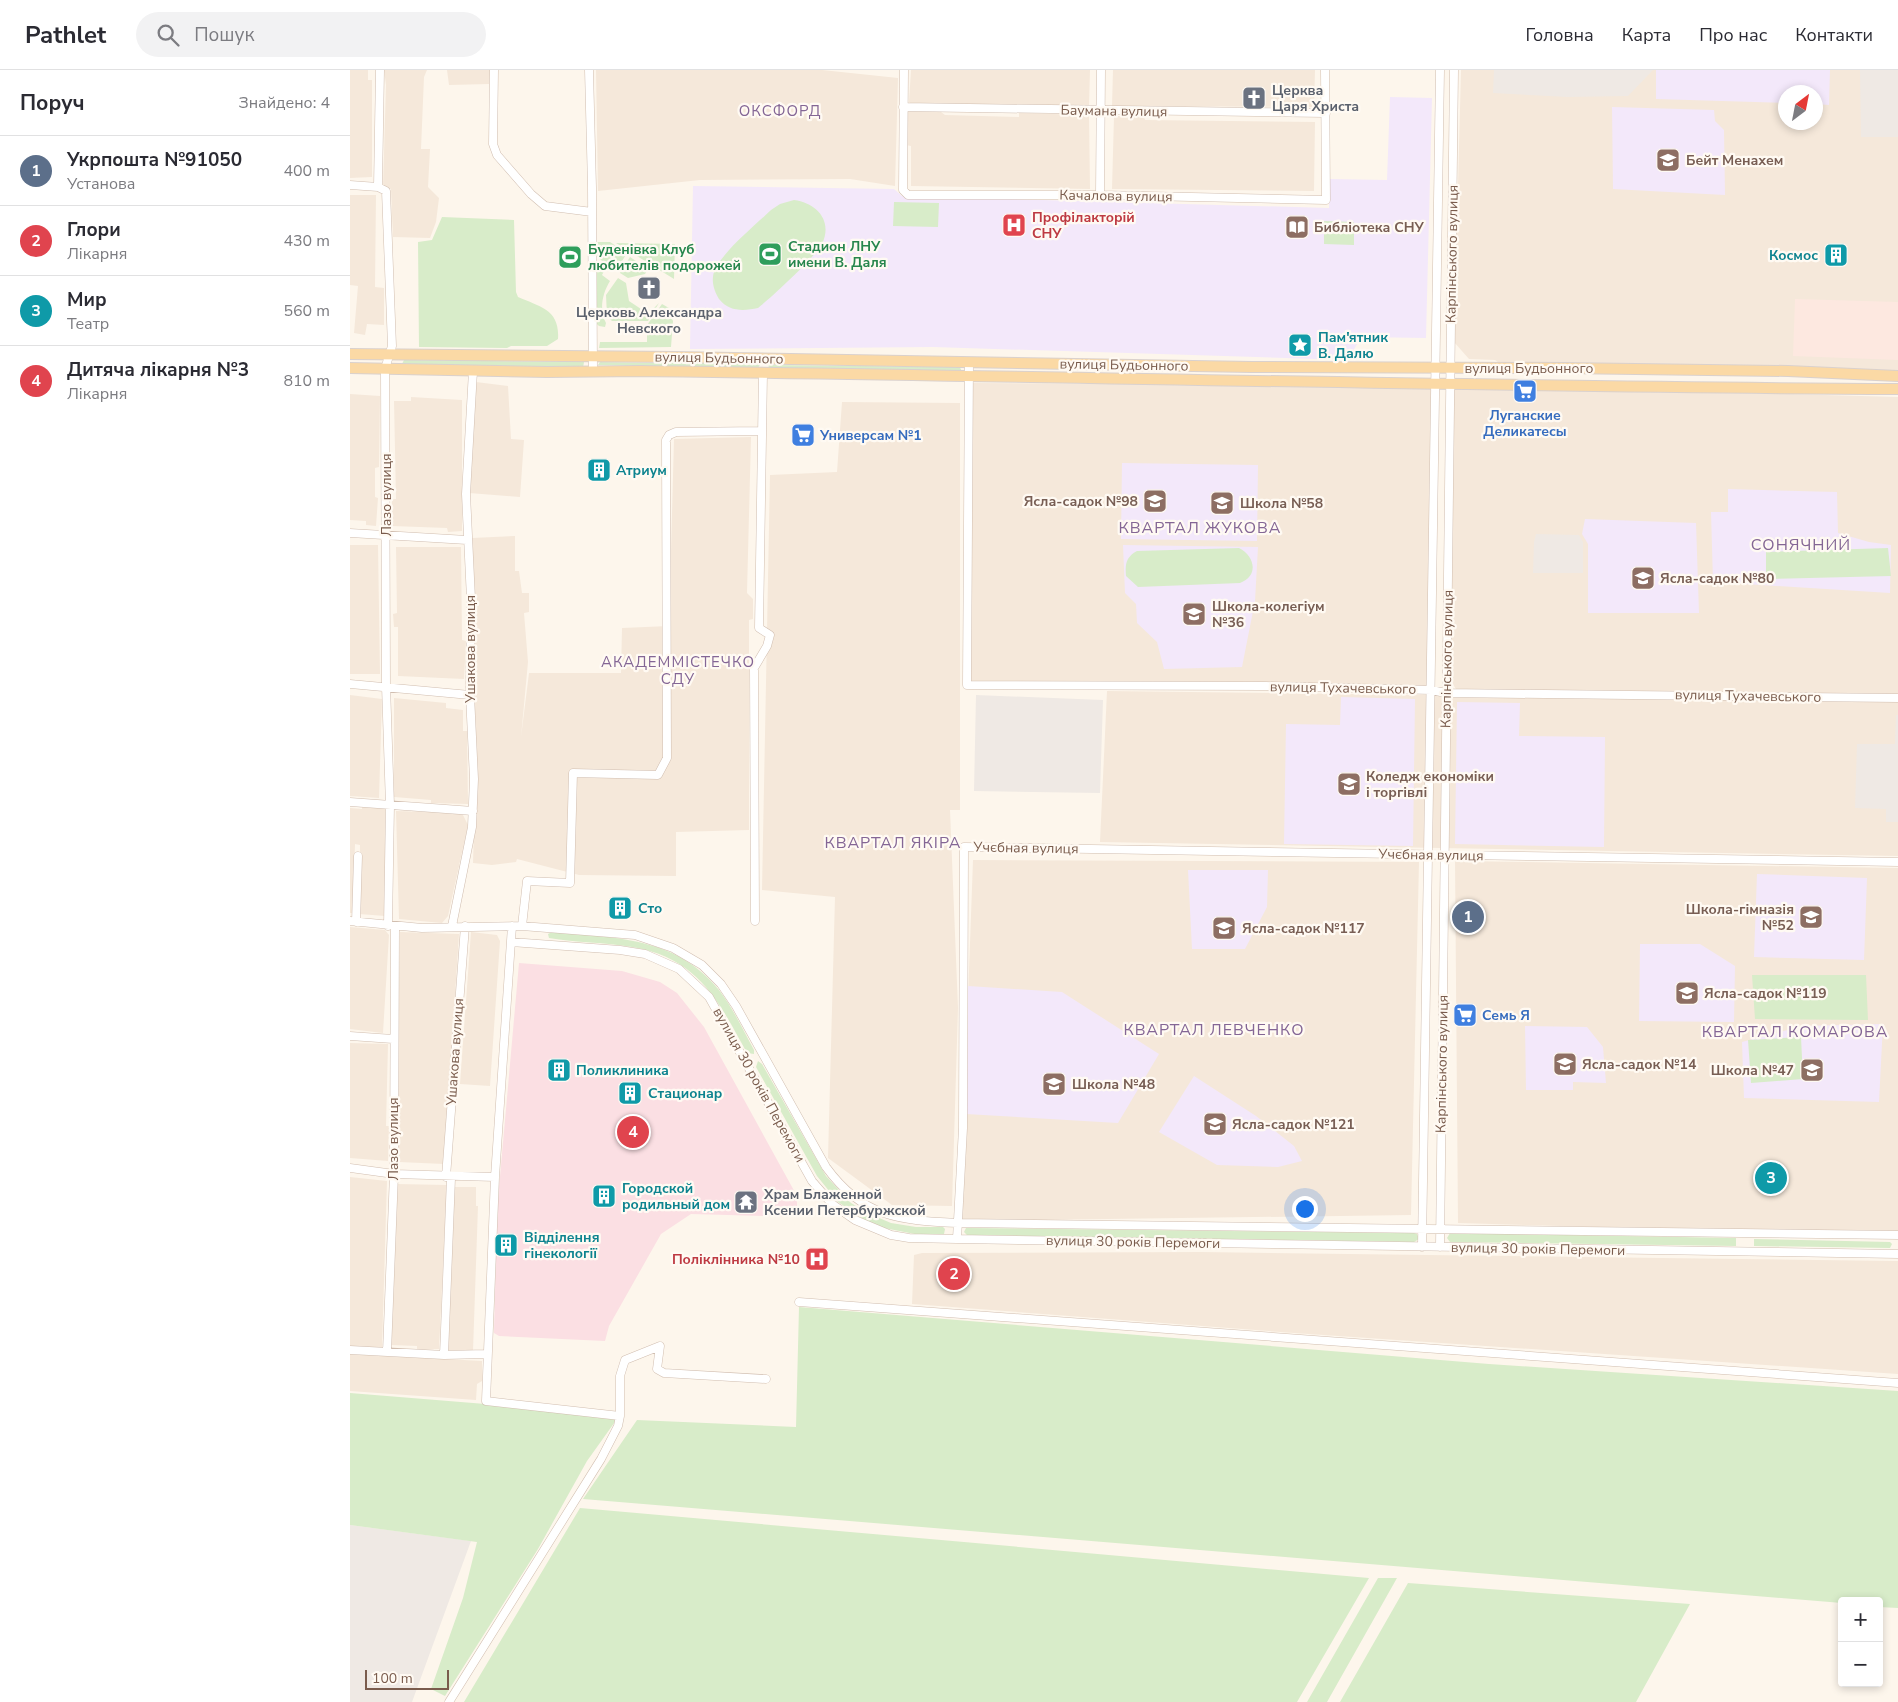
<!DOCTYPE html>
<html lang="uk">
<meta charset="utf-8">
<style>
:root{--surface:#fff;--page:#f2f2f3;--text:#2b2b33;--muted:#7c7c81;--line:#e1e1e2;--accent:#e76f51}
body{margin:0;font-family:"Nunito Sans",sans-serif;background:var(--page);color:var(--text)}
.controls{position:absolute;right:15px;bottom:15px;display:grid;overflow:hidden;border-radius:5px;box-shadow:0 2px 8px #0003}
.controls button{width:45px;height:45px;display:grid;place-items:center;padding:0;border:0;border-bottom:1px solid var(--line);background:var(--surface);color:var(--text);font:25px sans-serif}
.compass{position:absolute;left:1428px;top:15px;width:45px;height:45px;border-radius:50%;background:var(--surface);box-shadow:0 2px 8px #0003;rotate:32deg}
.scale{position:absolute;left:15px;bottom:12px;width:84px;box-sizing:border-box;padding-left:5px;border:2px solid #7a5c4d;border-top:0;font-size:14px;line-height:18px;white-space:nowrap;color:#7a5c4d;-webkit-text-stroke:4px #fffaf3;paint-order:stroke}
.you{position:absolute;left:954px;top:1138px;width:18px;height:18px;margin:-12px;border:4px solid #fff;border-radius:50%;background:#1a73e8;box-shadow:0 0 0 8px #1a73e833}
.badge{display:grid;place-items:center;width:32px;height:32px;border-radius:50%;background:var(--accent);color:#fff;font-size:16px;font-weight:700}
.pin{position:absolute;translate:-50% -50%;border:2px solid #fff;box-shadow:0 1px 5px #0006}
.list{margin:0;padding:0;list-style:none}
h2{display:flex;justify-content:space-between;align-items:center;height:65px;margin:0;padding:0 20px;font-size:21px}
h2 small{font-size:16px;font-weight:400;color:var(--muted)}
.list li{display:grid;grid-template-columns:32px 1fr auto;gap:15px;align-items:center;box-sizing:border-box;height:70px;padding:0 20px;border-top:1px solid var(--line)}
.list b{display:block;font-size:19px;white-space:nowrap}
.list p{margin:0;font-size:16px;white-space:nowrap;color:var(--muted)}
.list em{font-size:16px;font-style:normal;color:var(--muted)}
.icon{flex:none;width:28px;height:28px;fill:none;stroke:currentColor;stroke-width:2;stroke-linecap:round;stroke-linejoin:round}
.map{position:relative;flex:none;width:1548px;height:1632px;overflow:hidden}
header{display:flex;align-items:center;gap:30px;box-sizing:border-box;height:70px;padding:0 25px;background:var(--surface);border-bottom:1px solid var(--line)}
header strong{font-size:24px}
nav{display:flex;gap:28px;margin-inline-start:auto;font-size:18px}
.search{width:350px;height:45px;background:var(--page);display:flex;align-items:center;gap:12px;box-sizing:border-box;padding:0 18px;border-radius:28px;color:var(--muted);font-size:19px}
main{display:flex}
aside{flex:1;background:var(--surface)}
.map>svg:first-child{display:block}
</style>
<header>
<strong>Pathlet</strong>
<div class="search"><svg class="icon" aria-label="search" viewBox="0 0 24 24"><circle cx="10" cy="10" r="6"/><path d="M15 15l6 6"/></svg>Пошук</div>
<nav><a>Головна</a><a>Карта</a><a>Про нас</a><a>Контакти</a></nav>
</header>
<main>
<aside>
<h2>Поруч<small>Знайдено: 4</small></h2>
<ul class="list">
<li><span class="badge" style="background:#5c6f8a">1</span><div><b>Укрпошта №91050</b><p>Установа</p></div><em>400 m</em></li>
<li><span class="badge" style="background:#e0444e">2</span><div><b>Глори</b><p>Лікарня</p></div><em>430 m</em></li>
<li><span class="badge" style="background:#0f9aa8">3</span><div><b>Мир</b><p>Театр</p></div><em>560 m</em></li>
<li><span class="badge" style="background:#e0444e">4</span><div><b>Дитяча лікарня №3</b><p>Лікарня</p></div><em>810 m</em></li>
</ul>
</aside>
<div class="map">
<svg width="1548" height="1632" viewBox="0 0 1548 1632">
<rect width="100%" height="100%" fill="#fdf6ec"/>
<path fill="#f5e8da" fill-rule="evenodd" d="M0,0H18V10H22V107L0,108Z
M34,0H77L74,7L71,79H80L78,117L89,128L86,152L80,168L43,167L41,119L33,117L36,15Z
M97,0H140L139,14L99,15Z
M246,0H472L548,8L545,116L500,109L350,110L248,121Z
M561,0H740L739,36L563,35L559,32Z
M763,0H965L964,37L762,36Z
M1111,0H1548V304L1155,297L1145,290L1119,289L1104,272ZM1436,22H1466V52H1436Z
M558,41L591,42L595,45L669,47V43L739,45L740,119L561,116V76L556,75Z
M764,46H794L795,50L965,52L964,121L762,119Z
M0,125H26L25,217L34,218V255L17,254L15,265L4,263L8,216L0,215Z
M126,312L158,316L161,369L174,370L170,427L119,423Z
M622,313L1085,315L1081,620L618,615Z
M1100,315L1548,327V625L1106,619L1102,613L1099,432Z
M0,324L30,326L29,397L25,398V427L28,428L26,456L16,455V451L0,450Z
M61,327L112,330V461L98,462L97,458L42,456V429H46L44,331H61Z
M492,332L610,333V740H600L608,938L602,1136L542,1135L478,1088L485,827L412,820L420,405L487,402Z
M401,367L397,523L403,529V549L399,550V760L326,762V806L229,805L167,789L166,792L142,795L123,793L126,694L122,468L165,466V501H169L172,523H179V542L174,543L178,592L171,667L179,603H271L272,558L319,556L324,369Z
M0,475H28L30,604H0Z
M46,477H111L112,570L116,571L114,609L48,606V557H44L43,544L47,543Z
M757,621L1548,631V786L750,772Z
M0,625L32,629L29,728L0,726Z
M44,628L96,633V638L113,640V661H117L118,734L81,733V730L44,727Z
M12,737L35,738V846L9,844L10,775L5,774L3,843H0V738L12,739Z
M46,741L112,743L118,755L98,846L92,853L49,849Z
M623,790L1069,792L1061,1145L610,1151Z
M1105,791L1548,798V1161H1388L1108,1153Z
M0,857L35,860L39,865L33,963L0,959Z
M50,862L109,864L94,1094L49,1092L47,1026Z
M121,862L147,865L150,871L140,1016L110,1014Z
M0,973L38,974L36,1056H39L38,1091L0,1088Z
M0,1107L37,1111L32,1278L0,1276Z
M46,1114L97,1115L89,1279L67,1280V1276L41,1275Z
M104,1117H126V1136H128L123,1281L97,1280Z
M851,1182L1548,1191V1304L944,1263L562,1234L564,1185L572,1183Z
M0,1284L132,1291V1311L127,1314L126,1330L0,1321Z"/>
<path fill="#fde8e0" d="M1445,229L1548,232V290L1443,286Z"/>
<path fill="#efe9e4" d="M1144,0H1303L1278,26L1218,27L1143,23Z
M1510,0H1548V67H1511Z
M1186,464L1229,465L1233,472V503H1183L1184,472Z
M626,625L753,630L750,723L624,721Z
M1546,645H1548V752H1536V739L1505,738L1507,674H1545Z
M0,1455L121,1471L62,1632H0Z"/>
<path fill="#f3e8fa" d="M1306,0H1480L1479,35L1466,34V22H1436L1435,33L1306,29Z
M1040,27L1082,28L1076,268L1011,267L998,290L583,277L340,279L343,116L544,119L552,126L979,138L980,109L1037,110Z
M1262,37L1364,40L1365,51L1374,60L1375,125L1263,119Z
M772,393L908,395L907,471L771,469Z
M1378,419L1487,422L1488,463L1519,472L1541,475L1540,523L1363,512L1361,442H1378Z
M1235,449L1346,453L1349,543H1238V474L1232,464Z
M773,475L908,477L905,531L892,597L814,599L807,572L787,553L786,534L775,523Z
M991,627L1065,629L1063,776L934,774L936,654L990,655Z
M1107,632L1170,633L1169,666L1255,667L1254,777L1105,774Z
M838,800H918L917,837L895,879H842Z
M1407,804L1517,808L1514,890L1404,887Z
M1290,874H1350L1385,896L1384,952L1289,951Z
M618,916L712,922L809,984L768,1053L616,1044Z
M1533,954L1529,1032L1394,1028L1392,972L1453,956Z
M1175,956L1237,957L1253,977L1256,1013L1223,1012V1020H1176Z
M844,1006L906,1046L944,1076L952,1091L928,1097L867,1095L809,1062Z"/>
<path fill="#fbdfe3" d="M169,893L272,901L310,912L327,923L354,957L447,1126V1147L341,1144L311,1164L259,1256L255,1271L149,1266L144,1263L147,1140Z"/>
<path fill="#d8ecc9" d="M444,130C467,133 483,151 472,174C466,186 421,228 408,238C394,241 379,242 369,229C365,223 362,214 363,207C364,188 407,154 421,140L430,134Z
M544,132L589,133L588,157L543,156Z
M92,147L164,150L166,222L168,227C191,237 210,240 208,269L197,276H161L157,278L69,277L68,172L82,170Z
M974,151L1004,152V175L974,174Z
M245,172H260L277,183L269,196L260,190L257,194L245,186Z
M266,173L325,174L324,209Z
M280,187L298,199L295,204L278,208L270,203Z
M251,196L255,199L252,205L260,211C252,224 249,240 256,253L255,257L249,256L246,253L245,199Z
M268,208L276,213L279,231L294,241L303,239L309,233L298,251H262L257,246L256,225Z
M312,234L319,238V243L323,251L321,277L249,278L250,272H297V255Z
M54,290L234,292L233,298L56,296L52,294Z
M328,291L409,293L410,295L408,298L248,295L250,292L305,293Z
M419,295L609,297L611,299V302L418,299Z
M889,478C905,486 909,506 890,513L788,517L776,506C775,494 776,487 787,481Z
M1538,478L1541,506L1416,509V482Z
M202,862C265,868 325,866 369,920C383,938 393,960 404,980V984L397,983C368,930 348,888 282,877C255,872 226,873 199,868L198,864Z
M1402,905H1516L1518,950L1405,949Z
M1451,967L1453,1009L1401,1013L1398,970Z
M408,991L412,994L476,1106L501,1133L522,1145L541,1153L566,1157H593L595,1159L594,1164L570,1165L534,1158L518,1152L488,1132L467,1106L406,997Z
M616,1158L1064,1163L1067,1164L1069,1169L1064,1172L617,1165L614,1162Z
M1100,1163L1386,1168V1176L1100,1172L1097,1168Z
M1404,1169L1540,1172L1542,1174L1540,1178L1404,1176Z
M449,1237L1139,1294L1548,1321V1538L1529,1537V1531H1492V1533L233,1429L287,1350L446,1357Z
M0,1323L161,1336L267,1349L237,1391L188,1479L95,1626L81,1619L113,1528L127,1472L0,1455Z
M230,1438L1019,1508L947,1632H114Z
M1028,1508H1047L977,1632H957Z
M1058,1513L1340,1534L1286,1632H990Z"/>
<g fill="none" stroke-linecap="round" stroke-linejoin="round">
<g stroke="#d1beb0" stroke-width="9">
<path id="minor" d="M30,0L28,117L36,121L42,276L35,299L36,616L40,735L38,856
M144,0L143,74L147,85L181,124L195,136L242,142
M239,0L242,117L243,301
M554,0L553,120L558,125H750L976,130L975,0
M553,37L976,43
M0,115L28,117
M750,125L751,0
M619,293L617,615L916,616L1081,620L1096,623L1548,628
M0,463L117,470
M0,614L120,625
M0,732L123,741
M0,851L72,858L172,856L285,865L323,878L352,895L371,914L386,936L476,1097C513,1148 549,1150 608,1153L1548,1165
M405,851L404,598L417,576L420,565L409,558L413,303
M6,852L8,786
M102,856L122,757L124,709L120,625L121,529L116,424L123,301
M162,856L145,1107L136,1331L270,1346V1306L275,1290L310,1276L307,1299L314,1303L416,1309
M172,856L177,811L220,813L223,703L308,705L317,688L316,370L319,365L326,362L411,361
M161,872L270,880L295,884L329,899L359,927L462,1111L482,1134L505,1150L541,1165L559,1168L607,1169L1548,1184
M0,966L43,969
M0,1098L44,1104L145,1107
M96,1107L115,856
M607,1169L613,1058L614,777L1548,792
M1072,1177L1090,0
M1090,1177L1104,0
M449,1232L1548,1313
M0,1280L94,1285L136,1284
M37,1282L44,1104L45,857
M94,1285L101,1108
M99,1632L251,1389L268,1356L270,1346"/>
</g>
<g stroke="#dad1cd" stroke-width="12">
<path id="major" d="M0,284L325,287L902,297L1213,298L1438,301L1548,306
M0,298L197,302L290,301C710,306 1129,317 1548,319"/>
</g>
<use href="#minor" stroke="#fff" stroke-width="8"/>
<use href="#major" stroke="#fbd9a5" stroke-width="10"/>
</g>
<defs>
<g id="church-square" transform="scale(1.25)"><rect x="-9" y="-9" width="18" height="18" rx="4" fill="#6b7280" stroke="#fffaf3"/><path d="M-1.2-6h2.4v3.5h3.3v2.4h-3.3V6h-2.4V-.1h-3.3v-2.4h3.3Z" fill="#fff"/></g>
<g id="school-square" transform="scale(1.25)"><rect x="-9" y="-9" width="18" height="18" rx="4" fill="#8d6e63" stroke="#fffaf3"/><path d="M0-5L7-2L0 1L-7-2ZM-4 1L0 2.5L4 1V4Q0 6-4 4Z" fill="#fff"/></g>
<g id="hospital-square" transform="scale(1.25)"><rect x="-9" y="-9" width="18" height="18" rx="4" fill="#e0444e" stroke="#fffaf3"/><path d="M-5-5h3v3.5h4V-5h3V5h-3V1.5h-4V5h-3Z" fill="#fff"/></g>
<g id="library-square" transform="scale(1.25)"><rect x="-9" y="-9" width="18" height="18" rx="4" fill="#8d6e63" stroke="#fffaf3"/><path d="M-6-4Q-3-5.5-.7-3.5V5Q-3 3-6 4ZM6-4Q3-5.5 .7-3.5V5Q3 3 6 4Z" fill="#fff"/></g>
<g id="stadium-square" transform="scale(1.25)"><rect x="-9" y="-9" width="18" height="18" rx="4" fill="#2e9e5b" stroke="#fffaf3"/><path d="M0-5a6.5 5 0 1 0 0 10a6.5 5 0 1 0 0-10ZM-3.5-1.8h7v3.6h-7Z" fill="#fff"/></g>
<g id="building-square" transform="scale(1.25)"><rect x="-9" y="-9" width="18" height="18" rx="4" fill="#0f9aa8" stroke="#fffaf3"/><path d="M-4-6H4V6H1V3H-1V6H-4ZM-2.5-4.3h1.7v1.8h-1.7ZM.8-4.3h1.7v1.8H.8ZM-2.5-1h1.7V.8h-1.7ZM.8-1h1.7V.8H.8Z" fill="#fff"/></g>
<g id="sight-square" transform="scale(1.25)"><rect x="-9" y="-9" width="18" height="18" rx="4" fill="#0f9aa8" stroke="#fffaf3"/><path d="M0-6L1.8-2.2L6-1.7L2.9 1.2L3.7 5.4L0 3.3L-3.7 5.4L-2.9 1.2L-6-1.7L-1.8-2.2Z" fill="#fff"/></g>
<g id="supermarket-square" transform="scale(1.25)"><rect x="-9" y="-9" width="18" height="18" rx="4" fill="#3f7fe0" stroke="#fffaf3"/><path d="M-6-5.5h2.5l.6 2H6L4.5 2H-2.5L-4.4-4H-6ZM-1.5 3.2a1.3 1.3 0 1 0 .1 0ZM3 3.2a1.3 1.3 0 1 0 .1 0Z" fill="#fff"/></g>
<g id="university-square" transform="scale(1.25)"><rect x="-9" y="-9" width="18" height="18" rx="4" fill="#8d6e63" stroke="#fffaf3"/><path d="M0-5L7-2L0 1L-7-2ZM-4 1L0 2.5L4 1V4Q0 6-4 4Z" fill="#fff"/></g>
<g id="temple-square" transform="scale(1.25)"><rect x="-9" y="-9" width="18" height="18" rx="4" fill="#6b7280" stroke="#fffaf3"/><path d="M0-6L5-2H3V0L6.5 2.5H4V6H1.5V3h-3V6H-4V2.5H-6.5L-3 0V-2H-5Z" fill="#fff"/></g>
</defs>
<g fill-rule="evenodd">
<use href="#church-square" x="904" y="28"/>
<use href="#school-square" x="1318" y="90"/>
<use href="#hospital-square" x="664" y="155"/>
<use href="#library-square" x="947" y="157"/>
<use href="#stadium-square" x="420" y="184"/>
<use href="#building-square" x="1486" y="185"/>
<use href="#stadium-square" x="220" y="187"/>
<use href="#church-square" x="299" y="218"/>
<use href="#sight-square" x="950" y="275"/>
<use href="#supermarket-square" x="1175" y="321"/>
<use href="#supermarket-square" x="453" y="365"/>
<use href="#building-square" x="249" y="400"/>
<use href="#school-square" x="805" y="431"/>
<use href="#school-square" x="872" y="433"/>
<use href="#school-square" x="1293" y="508"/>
<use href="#school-square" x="844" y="544"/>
<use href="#university-square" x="999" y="714"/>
<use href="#building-square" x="270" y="838"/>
<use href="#school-square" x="1461" y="847"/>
<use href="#school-square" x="874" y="858"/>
<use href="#school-square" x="1337" y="923"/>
<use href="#supermarket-square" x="1115" y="945"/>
<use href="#school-square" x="1215" y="994"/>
<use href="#building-square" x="209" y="1000"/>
<use href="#school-square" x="1462" y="1000"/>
<use href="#school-square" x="704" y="1014"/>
<use href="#building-square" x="280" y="1023"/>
<use href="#school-square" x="865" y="1054"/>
<use href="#building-square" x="254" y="1126"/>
<use href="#temple-square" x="396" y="1132"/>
<use href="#building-square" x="156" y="1175"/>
<use href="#hospital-square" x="467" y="1189"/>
</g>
<g text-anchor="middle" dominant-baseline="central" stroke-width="4.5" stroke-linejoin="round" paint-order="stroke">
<g font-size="14" font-weight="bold" fill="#5b616d" stroke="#fffaf3" text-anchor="start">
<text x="922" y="20">Церква<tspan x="922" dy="16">Царя Христа</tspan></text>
<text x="299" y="242" text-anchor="middle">Церковь Александра<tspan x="299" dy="16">Невского</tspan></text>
<text x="414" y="1124">Храм Блаженной<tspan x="414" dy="16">Ксении Петербуржской</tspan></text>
</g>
<g font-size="14" fill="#7a5c4d" stroke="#fffaf3">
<text transform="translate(764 41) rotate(1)">Баумана вулиця</text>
<text transform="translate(766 126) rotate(1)">Качалова вулиця</text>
<text transform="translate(1102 184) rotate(-89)">Карпінського вулиця</text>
<text transform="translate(369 288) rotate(1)">вулиця Будьонного</text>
<text transform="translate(774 295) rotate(1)">вулиця Будьонного</text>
<text x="1179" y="298">вулиця Будьонного</text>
<text transform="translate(36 425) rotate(-90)">Лазо вулиця</text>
<text transform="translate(120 579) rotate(-90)">Ушакова вулиця</text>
<text transform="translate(1097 589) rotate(-89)">Карпінського вулиця</text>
<text transform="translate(993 618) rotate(1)">вулиця Тухачевського</text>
<text transform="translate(1398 626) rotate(1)">вулиця Тухачевського</text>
<text transform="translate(676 778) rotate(1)">Учєбная вулиця</text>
<text transform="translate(1081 785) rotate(1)">Учєбная вулиця</text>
<text transform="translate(105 982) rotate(-86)">Ушакова вулиця</text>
<text transform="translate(1092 994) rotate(-89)">Карпінського вулиця</text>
<text transform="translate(409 1015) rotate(61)">вулиця 30 років Перемоги</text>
<text transform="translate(43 1069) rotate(-90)">Лазо вулиця</text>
<text transform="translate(783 1172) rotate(1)">вулиця 30 років Перемоги</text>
<text transform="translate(1188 1179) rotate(1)">вулиця 30 років Перемоги</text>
</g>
<g font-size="14" font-weight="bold" fill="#785e54" stroke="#fffaf3" text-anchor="start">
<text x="1336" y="90">Бейт Менахем</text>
<text x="964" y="157">Библіотека СНУ</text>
<text x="788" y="431" text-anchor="end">Ясла-садок №98</text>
<text x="890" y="433">Школа №58</text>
<text x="1310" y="508">Ясла-садок №80</text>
<text x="862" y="536">Школа-колегіум<tspan x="862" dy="16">№36</tspan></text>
<text x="1016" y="706">Коледж економіки<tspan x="1016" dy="16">і торгівлі</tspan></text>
<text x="1444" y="839" text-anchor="end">Школа-гімназія<tspan x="1444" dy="16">№52</tspan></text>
<text x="892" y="858">Ясла-садок №117</text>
<text x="1354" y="923">Ясла-садок №119</text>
<text x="1232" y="994">Ясла-садок №14</text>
<text x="1444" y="1000" text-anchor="end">Школа №47</text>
<text x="722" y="1014">Школа №48</text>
<text x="882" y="1054">Ясла-садок №121</text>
</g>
<g font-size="14" font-weight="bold" fill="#be3a42" stroke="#fffaf3" text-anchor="start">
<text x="682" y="147">Профілакторій<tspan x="682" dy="16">СНУ</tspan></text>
<text x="450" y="1189" text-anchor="end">Поліклінника №10</text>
</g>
<g font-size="14" font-weight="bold" fill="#27864d" stroke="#fffaf3" text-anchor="start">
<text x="438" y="176">Стадион ЛНУ<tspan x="438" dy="16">имени В. Даля</tspan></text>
<text x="238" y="179">Буденівка Клуб<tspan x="238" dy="16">любителів подорожей</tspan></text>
</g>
<g font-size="14" font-weight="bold" fill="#0d838f" stroke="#fffaf3" text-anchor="start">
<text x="1468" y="185" text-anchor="end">Космос</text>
<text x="968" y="267">Пам'ятник<tspan x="968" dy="16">В. Далю</tspan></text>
<text x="266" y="400">Атриум</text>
<text x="288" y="838">Сто</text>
<text x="226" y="1000">Поликлиника</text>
<text x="298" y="1023">Стационар</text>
<text x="272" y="1118">Городской<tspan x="272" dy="16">родильный дом</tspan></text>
<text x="174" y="1167">Відділення<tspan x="174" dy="16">гінекології</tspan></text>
</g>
<g font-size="14" font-weight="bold" fill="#366cbe" stroke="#fffaf3" text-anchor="start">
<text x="1175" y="345" text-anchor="middle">Луганские<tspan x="1175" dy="16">Деликатесы</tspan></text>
<text x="470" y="365">Универсам №1</text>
<text x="1132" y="945">Семь Я</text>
</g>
<g font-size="15" letter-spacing="1" fill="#846695" stroke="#fffaf3">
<text x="430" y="41">ОКСФОРД</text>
<text x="328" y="592">АКАДЕММІСТЕЧКО<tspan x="328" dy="17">СДУ</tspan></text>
</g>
<g font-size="16" letter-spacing="1" fill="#846695" stroke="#fffaf3">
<text x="850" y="458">КВАРТАЛ ЖУКОВА</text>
<text x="1451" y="475">СОНЯЧНИЙ</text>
<text x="543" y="773">КВАРТАЛ ЯКІРА</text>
<text x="864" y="960">КВАРТАЛ ЛЕВЧЕНКО</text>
<text x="1445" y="962">КВАРТАЛ КОМАРОВА</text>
</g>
</g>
</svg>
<div class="controls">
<button>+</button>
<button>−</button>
</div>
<svg class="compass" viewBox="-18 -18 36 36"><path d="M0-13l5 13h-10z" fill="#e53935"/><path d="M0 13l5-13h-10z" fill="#7c7c81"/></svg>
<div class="scale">100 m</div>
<div class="you"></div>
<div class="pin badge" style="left:1118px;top:847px;background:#5c6f8a">1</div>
<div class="pin badge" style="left:604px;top:1204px;background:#e0444e">2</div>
<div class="pin badge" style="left:1421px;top:1108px;background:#0f9aa8">3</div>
<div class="pin badge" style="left:283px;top:1062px;background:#e0444e">4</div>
</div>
</main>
